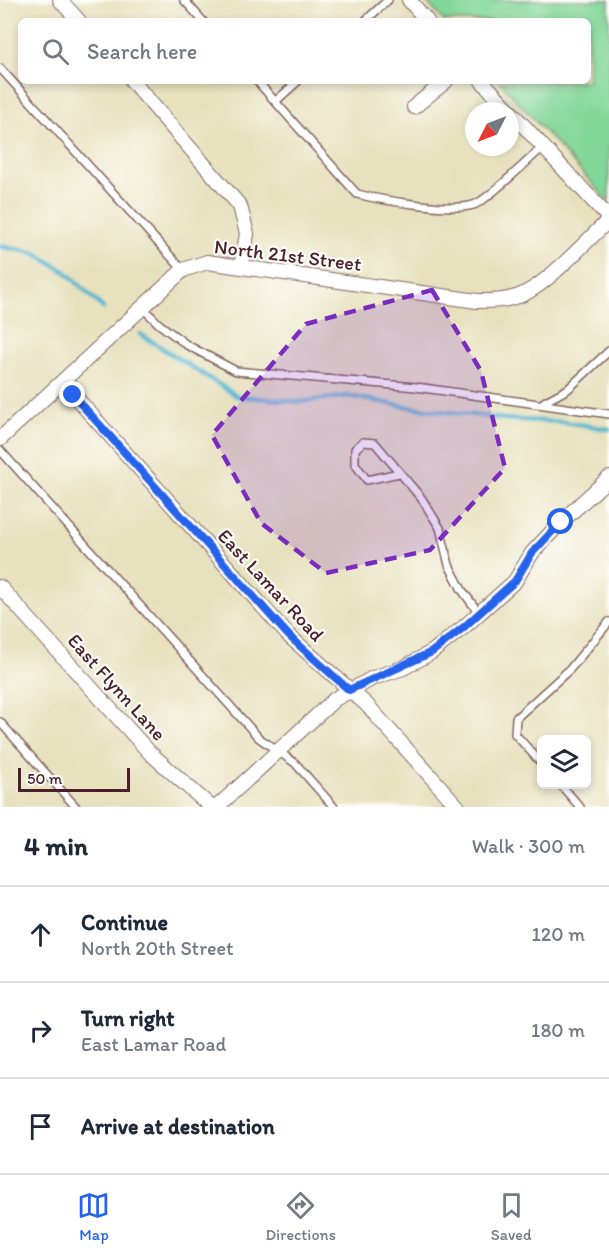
<!DOCTYPE html>
<meta charset="utf-8">
<style>
:root{--surface:#fff;--page:#f6f6f7;--text:#1f2937;--muted:#747a83;--line:#e0e1e3;--accent:#2563eb}
body{margin:0;font-family:Itim,sans-serif;background:var(--page);color:var(--text)}
.controls{position:absolute;right:18px;bottom:18px;display:grid;overflow:hidden;border-radius:9px;box-shadow:0 3px 9px #0003}
.controls button{width:54px;height:54px;display:grid;place-items:center;padding:0;border:0;border-bottom:2px solid var(--line);background:var(--surface);color:var(--text);font:30px sans-serif}
.compass{position:absolute;left:465px;top:102px;width:54px;height:54px;border-radius:50%;background:var(--surface);box-shadow:0 3px 9px #0003;rotate:228deg}
.scale{position:absolute;left:18px;bottom:15px;width:112px;box-sizing:border-box;padding-left:6px;border:3px solid #4a1f2b;border-top:0;font-size:16px;line-height:21px;white-space:nowrap;color:#4a1f2b;-webkit-text-stroke:4px #fdfcf7;paint-order:stroke}
.stop{position:absolute;width:18px;height:18px;margin:-14px;border:4px solid #2563eb;border-radius:50%;background:#fff}
.stop.end{background:#2563eb;border-color:#fff;box-shadow:0 2px 6px #0008}
.list{margin:0;padding:0;list-style:none}
h2{display:flex;justify-content:space-between;align-items:center;height:78px;margin:0;padding:0 24px;font-size:26px}
h2 small{font-size:20px;font-weight:400;color:var(--muted)}
.list li{display:grid;grid-template-columns:39px 1fr auto;gap:18px;align-items:center;box-sizing:border-box;height:96px;padding:0 24px;border-top:2px solid var(--line)}
.list b{display:block;font-size:22px;white-space:nowrap}
.list p{margin:0;font-size:20px;white-space:nowrap;color:var(--muted)}
.list em{font-size:20px;font-style:normal;color:var(--muted)}
.icon{flex:none;width:33px;height:33px;fill:none;stroke:currentColor;stroke-width:2;stroke-linecap:round;stroke-linejoin:round}
.map{position:relative;flex:none;width:609px;height:807px;overflow:hidden}
.search{position:absolute;background:var(--surface);box-shadow:0 3px 9px #0003;left:18px;right:18px;top:18px;height:66px;display:flex;align-items:center;gap:15px;box-sizing:border-box;padding:0 21px;border-radius:9px;color:var(--muted);font-size:22px}
.sheet{height:366px;background:var(--surface)}
nav{display:flex;justify-content:space-around;align-items:center;box-sizing:border-box;height:84px;border-top:2px solid var(--line);background:var(--surface);font-size:16px;color:var(--muted)}
nav a{display:grid;justify-items:center;gap:3px}
nav .on{color:var(--accent)}
.map>svg:first-child{display:block}
</style>
<div class="map">
<svg width="609" height="807" viewBox="0 0 609 807">
<rect width="100%" height="100%" fill="#fdfcf7"/>
<filter id="ink" filterUnits="userSpaceOnUse"><feTurbulence type="fractalNoise" baseFrequency=".0167" numOctaves="2"/><feDisplacementMap in="SourceGraphic" scale="12" xChannelSelector="R" yChannelSelector="G"/><feConvolveMatrix kernelMatrix="1 2 1 2 8 2 1 2 1" color-interpolation-filters="sRGB"/></filter>
<filter id="wash" filterUnits="userSpaceOnUse"><feTurbulence type="fractalNoise" baseFrequency=".008" numOctaves="4" result="noise"/><feDisplacementMap in="SourceGraphic" scale="24" xChannelSelector="R" yChannelSelector="G"/><feGaussianBlur stdDeviation="1.35" result="paint"/><feColorMatrix in="noise" values="0 0 0 0 0 0 0 0 0 0 0 0 0 0 0 0 0 1.4 0 .05"/><feComposite in="paint" operator="in"/></filter>
<g filter="url(#wash)">
<rect width="100%" height="100%" fill="#e7e1be"/>
<path fill="#81d699" stroke="#667a62" stroke-width="1.5" d="M425,0H609V202L499,81H588V21H444Z"/>
<g fill="none" stroke-linecap="round" stroke-linejoin="round">
<path stroke="#51b5d0" stroke-width="4.5" d="M0,246L35,253L66,272L103,308
M140,334L237,396L300,402L348,396L409,407L505,419L564,422L609,429"/>
</g>
</g>
<g filter="url(#ink)">
<g fill="none" stroke-linecap="round" stroke-linejoin="round">
<g stroke="#81635e" stroke-width="10">
<path id="lane" d="M184,0L203,21
M365,21L388,0
M0,68L183,270
M257,81L357,194C380,200 457,213 476,204C490,198 529,159 543,147
M276,101L298,81
M143,308L159,324L187,345L236,371L416,387L609,414
M544,402L568,389L609,351
M0,450L259,738L295,763L334,807
M399,473L367,480L355,464V449L363,442L375,443L422,499L440,528L449,565L462,590L479,613
M0,722L76,807
M542,764L515,734L516,718L570,669L609,622
M560,784L580,807"/>
</g>
<g stroke="#81635e" stroke-width="16">
<path id="street" d="M60,0L79,21
M409,0L427,21
M132,81L240,206L247,234L241,267
M482,81L510,111
M414,107L446,81
M510,111L609,218
M62,382L289,636L367,705L458,807
M0,439L183,270L207,262L477,301C492,301 505,301 519,296C546,286 586,241 609,220
M0,587L149,752L211,807
M217,807L335,699L373,678L403,668L432,652L464,627L515,581L532,553L561,522L609,478"/>
</g>
<use href="#lane" stroke="#fff" stroke-width="7"/>
<use href="#street" stroke="#fff" stroke-width="14"/>
</g>
</g>
<g fill="none" stroke-linecap="round" stroke-linejoin="round" filter="url(#ink)">
<path stroke="#2563eb" stroke-width="8" d="M73,395L289,636L349,690L432,652L464,627L515,581L532,553L561,522"/>
</g>
<path fill="#7b2cbf" fill-opacity="0.2" stroke="#7b2cbf" stroke-width="4.5" stroke-dasharray="12 8" stroke-linejoin="round" d="M432,290L481,371L505,468L430,550L326,573L261,523L212,435L306,324Z"/>
<g text-anchor="middle" dominant-baseline="central" stroke-width="4.5" stroke-linejoin="round" paint-order="stroke">
<g font-size="20" fill="#4a1f2b" stroke="#fdfcf7">
<text transform="translate(288 255) rotate(7)">North 21st Street</text>
<text transform="translate(271 585) rotate(47)">East Lamar Road</text>
<text transform="translate(117 687) rotate(48)">East Flynn Lane</text>
</g>
</g>
</svg>
<div class="controls">
<button><svg class="icon" aria-label="layers" viewBox="0 0 24 24"><path d="M12 4l9 5-9 5-9-5zM3 14l9 5 9-5"/></svg></button>
</div>
<svg class="compass" viewBox="-18 -18 36 36"><path d="M0-13l5 13h-10z" fill="#e53935"/><path d="M0 13l5-13h-10z" fill="#747a83"/></svg>
<div class="scale">50 m</div>
<div class="stop" style="left:561px;top:522px"></div>
<div class="stop end" style="left:73px;top:395px"></div>
<div class="search"><svg class="icon" aria-label="search" viewBox="0 0 24 24"><circle cx="10" cy="10" r="6"/><path d="M15 15l6 6"/></svg>Search here</div>
</div>
<section class="sheet">
<h2>4 min<small>Walk · 300 m</small></h2>
<ul class="list">
<li><svg class="icon" aria-label="ahead" viewBox="0 0 24 24"><path d="M12 20V5M6 11l6-6 6 6"/></svg><div><b>Continue</b><p>North 20th Street</p></div><em>120 m</em></li>
<li><svg class="icon" aria-label="right" viewBox="0 0 24 24"><path d="M7 20v-9h11M14 6l5 5-5 5"/></svg><div><b>Turn right</b><p>East Lamar Road</p></div><em>180 m</em></li>
<li><svg class="icon" aria-label="arrive" viewBox="0 0 24 24"><path d="M6 21V4h12l-3 4 3 4H6"/></svg><div><b>Arrive at destination</b></div></li>
</ul>
</section>
<nav>
<a class="on"><svg class="icon" aria-label="map" viewBox="0 0 24 24"><path d="M3 6l6-2 6 2 6-2v14l-6 2-6-2-6 2zM9 4v14M15 6v14"/></svg>Map</a>
<a><svg class="icon" aria-label="directions" viewBox="0 0 24 24"><path d="M12 3l9 9-9 9-9-9zM9 14v-3h6M13 9l2 2-2 2"/></svg>Directions</a>
<a><svg class="icon" aria-label="saved" viewBox="0 0 24 24"><path d="M7 4h10v16l-5-4-5 4z"/></svg>Saved</a>
</nav>
